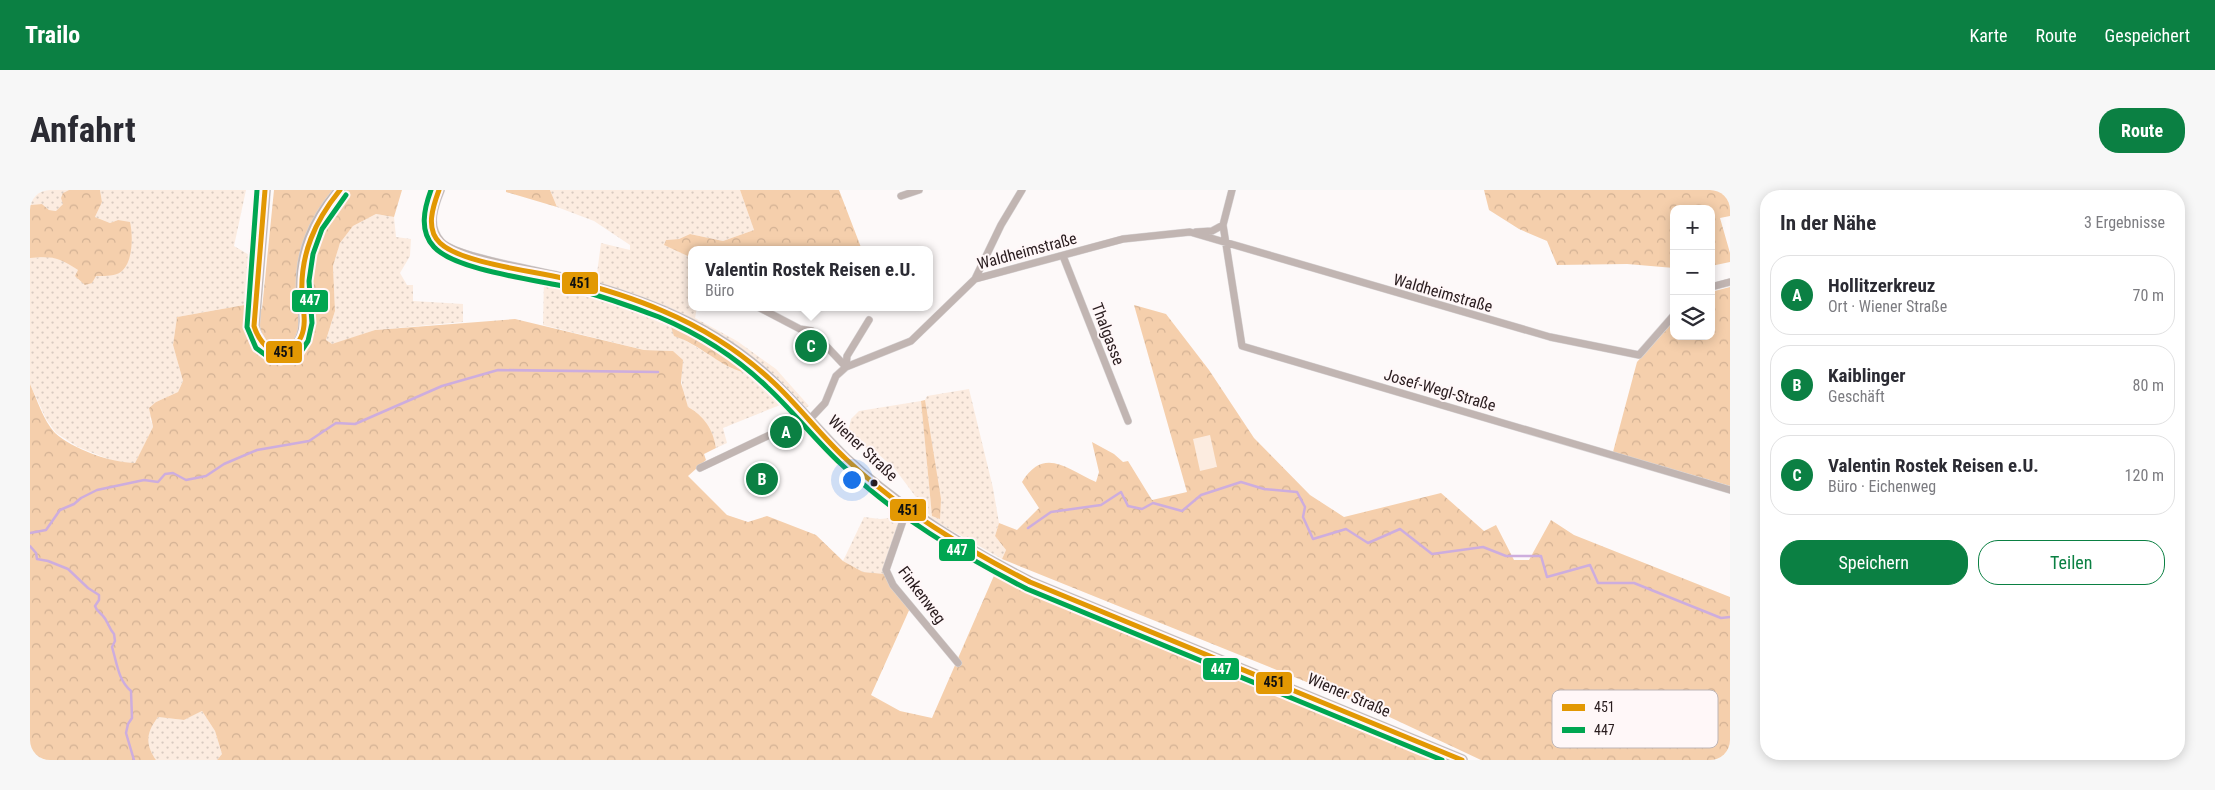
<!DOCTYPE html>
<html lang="de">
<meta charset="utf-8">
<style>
:root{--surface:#fff;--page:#f7f7f7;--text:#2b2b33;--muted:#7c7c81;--line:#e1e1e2;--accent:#0b8043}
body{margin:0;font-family:"Roboto Condensed",sans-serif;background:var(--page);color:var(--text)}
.controls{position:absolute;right:15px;top:15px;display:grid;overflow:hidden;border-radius:10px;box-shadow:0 2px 12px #0003}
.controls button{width:45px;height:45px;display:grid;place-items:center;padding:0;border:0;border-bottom:1px solid var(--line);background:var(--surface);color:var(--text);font:25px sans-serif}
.you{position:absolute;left:821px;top:289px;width:18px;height:18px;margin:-12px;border:4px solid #fff;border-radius:50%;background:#1a73e8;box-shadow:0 0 0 8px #1a73e833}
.badge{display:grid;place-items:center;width:32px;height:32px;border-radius:50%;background:var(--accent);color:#fff;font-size:16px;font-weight:700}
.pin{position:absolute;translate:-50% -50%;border:2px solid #fff;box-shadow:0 1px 5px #0006}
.popup{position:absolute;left:658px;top:56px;width:245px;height:65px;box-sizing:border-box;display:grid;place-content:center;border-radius:10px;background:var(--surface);filter:drop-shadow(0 1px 4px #0005);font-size:16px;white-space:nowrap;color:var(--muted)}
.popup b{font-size:19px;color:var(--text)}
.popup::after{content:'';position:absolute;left:50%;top:100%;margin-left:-10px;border:10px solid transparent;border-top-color:var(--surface)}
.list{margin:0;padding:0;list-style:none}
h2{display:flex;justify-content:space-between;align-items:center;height:65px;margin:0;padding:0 20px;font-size:21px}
h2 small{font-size:16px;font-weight:400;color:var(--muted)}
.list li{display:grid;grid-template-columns:32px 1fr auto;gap:15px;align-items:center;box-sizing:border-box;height:80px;margin:0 10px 10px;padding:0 10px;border:1px solid var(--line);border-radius:20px}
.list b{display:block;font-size:19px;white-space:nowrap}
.list p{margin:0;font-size:16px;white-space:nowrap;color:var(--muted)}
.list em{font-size:16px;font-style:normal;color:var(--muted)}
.actions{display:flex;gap:10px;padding:15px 20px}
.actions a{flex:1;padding:11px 0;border:1px solid var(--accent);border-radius:20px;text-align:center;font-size:18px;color:var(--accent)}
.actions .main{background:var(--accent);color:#fff}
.icon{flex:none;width:28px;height:28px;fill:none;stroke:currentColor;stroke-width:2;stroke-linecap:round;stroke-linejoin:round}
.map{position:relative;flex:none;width:1700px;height:570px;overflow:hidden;border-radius:20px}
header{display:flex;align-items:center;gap:30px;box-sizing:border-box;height:70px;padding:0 25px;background:var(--accent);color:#fff}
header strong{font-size:24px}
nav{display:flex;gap:28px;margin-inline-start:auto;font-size:18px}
.intro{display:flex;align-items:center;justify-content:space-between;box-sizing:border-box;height:120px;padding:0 30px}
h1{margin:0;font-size:35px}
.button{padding:12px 22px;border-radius:20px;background:var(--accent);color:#fff;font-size:18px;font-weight:700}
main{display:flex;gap:30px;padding:0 30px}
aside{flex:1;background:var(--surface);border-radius:20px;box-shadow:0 2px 12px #0003}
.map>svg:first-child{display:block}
</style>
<header>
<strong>Trailo</strong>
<nav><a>Karte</a><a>Route</a><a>Gespeichert</a></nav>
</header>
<div class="intro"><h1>Anfahrt</h1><a class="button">Route</a></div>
<main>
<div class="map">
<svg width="1700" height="570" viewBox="0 0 1700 570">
<defs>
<pattern id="grass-dots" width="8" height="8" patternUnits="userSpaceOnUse" patternTransform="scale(1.25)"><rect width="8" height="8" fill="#fcece0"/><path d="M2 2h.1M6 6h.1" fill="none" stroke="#d8cac0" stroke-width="1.8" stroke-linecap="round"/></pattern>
<pattern id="forest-crowns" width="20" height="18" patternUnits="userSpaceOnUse" patternTransform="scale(1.25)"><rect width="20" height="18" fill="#f5cfac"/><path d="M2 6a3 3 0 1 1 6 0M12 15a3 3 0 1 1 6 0" fill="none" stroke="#d2b194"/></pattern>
</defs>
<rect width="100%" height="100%" fill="#fdf9f9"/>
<path fill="url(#grass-dots)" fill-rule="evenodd" d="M0,0H39L33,3V14L27,21L19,20L12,14L0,15Z
M70,0H216L204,56L221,66L220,114L147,127L143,155L153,191L148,202L126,212L120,229L123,237L105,273H88L48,257L26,243L16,229L0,194V68L17,67L32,69L48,80L66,86L84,85L88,30L80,33L65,27L72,12Z
M520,0H710L724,40L693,51L660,44L649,49L636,50L635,55L662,68V117H667L665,128L707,151L746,179L779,216L765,224L761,233L762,227L750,215L693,238L697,253L686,258C682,234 667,234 658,217C650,203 652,185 652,170L643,161L614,160L513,135L514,87L566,91L571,53L600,60V55L564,31L527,17ZM651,148L692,159L715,176L703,179Z
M346,24L364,27L366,47L381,49L380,66L370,83L377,95H383V111L433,114V132L345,140L302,155L296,150L305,121L303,76L310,53L323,36Z
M939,199L963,298L969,333L965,346L976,360L972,369L903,330L865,279L847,263L830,255L822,249L819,238L821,229L829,221L891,211L902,325L895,210L897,206Z
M834,327L850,329L871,327L855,384L833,382L813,371Z
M172,521L185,541L192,564L187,570H126C114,552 116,544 128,527L154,530Z"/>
<path fill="url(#forest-crowns)" d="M39,0H70L72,12L65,27L80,33L88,30L100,32C103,45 103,70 93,80C87,87 74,86 66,86L62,93L55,95L45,86L48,80C29,67 22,66 0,68V15L12,14L19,20L26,21L33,14L31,8L33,3Z
M244,0H372L364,27L346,24L323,36L310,53L303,76L305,121L296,150L302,154L345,140L485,129L614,160L643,161L653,170L651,193L658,217C674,226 683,239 686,258L674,264L676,270L658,286L697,325L718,332L737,326L786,345L813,371L833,382L855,384L881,416L841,505L870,521L902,528L966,381L986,393L1342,539L1412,570H187L192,564L185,541L172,521L154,530L128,527C116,543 115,554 126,570H0V194C7,209 13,230 25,243C43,259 81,273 105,273L123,237L119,218L126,212L148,202L153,191L143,155L147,127L220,114L232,119Z
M476,0H520L527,17L476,2Z
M710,0H809L832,60H662V68L634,55L636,50L649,49L660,44L693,51L724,40Z
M1454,0H1700V26L1690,28L1700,63V72L1681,76V19H1644V78L1597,74L1527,75L1517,51L1489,39L1459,20Z
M1700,97V296L1583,262L1607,172L1644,131V146H1681V102Z
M1104,115L1136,124L1179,180L1224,248L1280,305L1314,327L1411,303L1454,341L1466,335L1484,370H1499L1521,330L1544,345L1700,407V570H1451L1336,516L972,369L976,360L965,346L969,333L987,340L1009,318L992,292C1014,256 1037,279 1066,292L1069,282L1062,252L1084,264L1093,272L1098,271L1122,310L1157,302Z
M643,135C670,142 693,160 715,176L712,182C687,174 669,154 644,146L641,137Z
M895,210L911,309L910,329L902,326L891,211Z"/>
<path fill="#fcece0" d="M1180,245L1187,277L1170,281L1163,249Z"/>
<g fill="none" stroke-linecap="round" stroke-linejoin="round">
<path stroke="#cdadde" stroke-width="2.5" d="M998,338L1021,322L1071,315L1091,302L1098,316L1112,319L1123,313L1152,321L1171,305L1211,292L1234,299L1267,302L1275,317L1273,327L1283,349L1316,339L1338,353L1370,339L1402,364L1453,357L1476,366H1511L1517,387L1560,375L1568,393H1604L1691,428L1700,427
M0,343L16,340L30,320L44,314L51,308L67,300L114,290L128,292L135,284L143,283L156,290L176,286L194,274L227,260L279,251L306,233L325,234L412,196L468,180L628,182
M0,356L6,363L7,369L18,371L38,379L58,398L69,405V410L65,416C67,422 70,422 73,426C78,431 78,437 84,444L85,451L82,457C87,473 88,490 101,501L102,528L98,534L96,543L104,570"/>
<g stroke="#dad6d7" stroke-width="8">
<path id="minor" d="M1202,0L1193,35L1212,156L1700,300
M871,6L889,0
M1166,42L1182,41L1193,35
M1033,66L1098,231
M945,89L971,35L992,0
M1681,97L1700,92
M728,117L770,139L782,141L816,177
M816,177L817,166L839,130
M670,278L746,242L779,230L795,213L806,186L816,177L881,151L945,89L1093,49L1160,42L1520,147L1609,165L1644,125
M877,319L856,380L863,395L928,473"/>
</g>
<g stroke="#dad6d7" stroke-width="12">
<path id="primary" d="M235,0L224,136C228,162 258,176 271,148C277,135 273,119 272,106C269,64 283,31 310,0
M409,0C402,17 395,37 410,53C426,70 515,83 543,91C573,99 604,109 633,121C673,138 711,161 743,192C768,216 790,244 816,269C870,319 935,359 1000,392L1432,570"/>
</g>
<use href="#minor" stroke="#c1b5b2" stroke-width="7"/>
<use href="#primary" stroke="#c2b8b5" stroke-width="11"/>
<g stroke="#fff7f8" stroke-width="9">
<path id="bus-1" d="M235,0L224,136C231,160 257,177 271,147C277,134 273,119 272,105C270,64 285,31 310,0
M409,0C403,16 395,39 410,53C431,73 503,81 532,88C567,97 601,107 633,121C673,138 711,162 743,192C769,216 790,245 816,269C870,320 934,358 1000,392L1432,570"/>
</g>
<g stroke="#fff7f8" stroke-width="9">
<path id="bus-2" d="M227,0L217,137L226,158L241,169L251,171L262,168L270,163L278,151L282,133L279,91L283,64L292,39L316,5
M401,0C394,19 389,41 404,57C426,81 509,90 542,98C571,106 600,116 629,127C669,144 706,167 737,197C763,221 785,250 811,274C865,326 931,365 997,399L1412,570"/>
</g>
<use href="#bus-1" stroke="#e29803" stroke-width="5"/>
<use href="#bus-2" stroke="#00a651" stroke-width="5"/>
</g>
<circle fill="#281b1d" stroke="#fff7f8" stroke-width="2" cx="844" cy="293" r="4.5"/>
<g text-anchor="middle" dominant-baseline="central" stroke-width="4" stroke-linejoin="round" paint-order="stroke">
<g font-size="16" fill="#281b1d" stroke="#fff7f8">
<text transform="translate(997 61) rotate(-15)">Waldheimstraße</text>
<text transform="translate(1413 103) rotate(16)">Waldheimstraße</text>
<text transform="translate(1078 144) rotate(69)">Thalgasse</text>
<text transform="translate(1410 200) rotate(16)">Josef-Wegl-Straße</text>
<text transform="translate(833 258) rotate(43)">Wiener Straße</text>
<text transform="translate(892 405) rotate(53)">Finkenweg</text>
<text transform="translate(1319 505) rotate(23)">Wiener Straße</text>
</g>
</g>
<rect x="1522" y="500" width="166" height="58" rx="8" fill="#fff7f8" stroke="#beb5b6" stroke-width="1"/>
<rect x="1532" y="514" width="23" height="7" fill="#e29803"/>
<rect x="1532" y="537" width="23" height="6" fill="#00a651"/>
<g font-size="14" fill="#281b1d">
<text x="1564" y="522">451</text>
<text x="1564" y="545">447</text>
</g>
<g stroke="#fff7f8" stroke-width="2">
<rect x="531" y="81" width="38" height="24" rx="5" fill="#e29803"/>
<rect x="261" y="99" width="38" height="24" rx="5" fill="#00a651"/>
<rect x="235" y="150" width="38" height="24" rx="5" fill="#e29803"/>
<rect x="859" y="308" width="38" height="24" rx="5" fill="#e29803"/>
<rect x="908" y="348" width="38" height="24" rx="5" fill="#00a651"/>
<rect x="1172" y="467" width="38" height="24" rx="5" fill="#00a651"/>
<rect x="1225" y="481" width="38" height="24" rx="5" fill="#e29803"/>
</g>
<g font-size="14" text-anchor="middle" font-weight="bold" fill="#fff">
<text x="280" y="115">447</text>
<text x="927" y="365">447</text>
<text x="1191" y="484">447</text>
</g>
<g font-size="14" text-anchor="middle" font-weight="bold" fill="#111">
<text x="550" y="98">451</text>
<text x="254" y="167">451</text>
<text x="878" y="325">451</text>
<text x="1244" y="497">451</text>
</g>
</svg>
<div class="controls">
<button>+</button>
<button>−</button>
<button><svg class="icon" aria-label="layers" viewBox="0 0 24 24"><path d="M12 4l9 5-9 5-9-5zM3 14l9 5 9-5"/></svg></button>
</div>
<div class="you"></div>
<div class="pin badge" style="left:756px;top:242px">A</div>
<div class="pin badge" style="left:732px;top:289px">B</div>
<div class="pin badge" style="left:781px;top:156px">C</div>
<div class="popup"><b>Valentin Rostek Reisen e.U.</b>Büro</div>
</div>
<aside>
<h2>In der Nähe<small>3 Ergebnisse</small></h2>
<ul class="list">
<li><span class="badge">A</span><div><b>Hollitzerkreuz</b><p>Ort · Wiener Straße</p></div><em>70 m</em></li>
<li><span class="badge">B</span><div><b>Kaiblinger</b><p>Geschäft</p></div><em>80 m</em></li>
<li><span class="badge">C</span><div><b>Valentin Rostek Reisen e.U.</b><p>Büro · Eichenweg</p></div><em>120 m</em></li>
</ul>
<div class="actions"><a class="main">Speichern</a><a>Teilen</a></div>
</aside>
</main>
